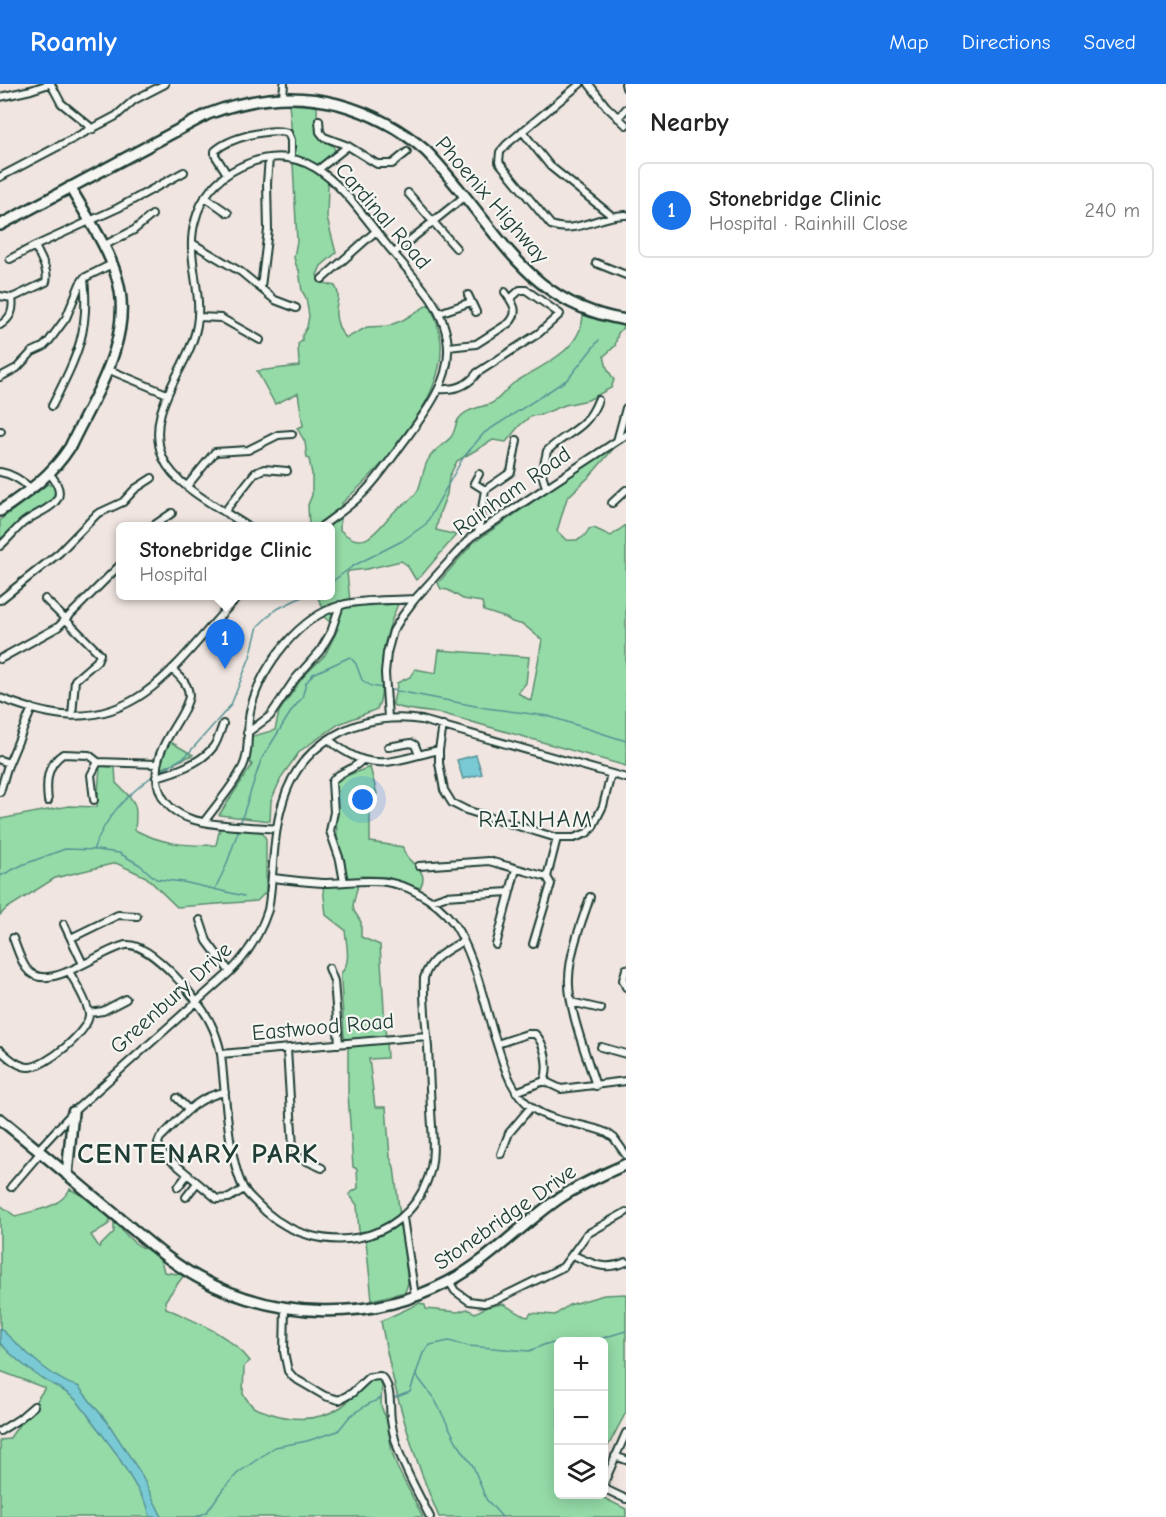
<!DOCTYPE html>
<meta charset="utf-8">
<style>
:root{--surface:#fff;--page:#f2f2f2;--text:#222;--muted:#767676;--line:#e0e0e0;--accent:#1a73e8}
body{margin:0;font-family:"Comic Neue",sans-serif;background:var(--page);color:var(--text)}
.controls{position:absolute;right:18px;bottom:18px;display:grid;overflow:hidden;border-radius:9px;box-shadow:0 3px 15px #0003}
.controls button{width:54px;height:54px;display:grid;place-items:center;padding:0;border:0;border-bottom:2px solid var(--line);background:var(--surface);color:var(--text);font:30px sans-serif}
.you{position:absolute;left:363px;top:716px;width:21px;height:21px;margin:-15px;border:4px solid #fff;border-radius:50%;background:#1a73e8;box-shadow:0 0 0 9px #1a73e833}
.badge{display:grid;place-items:center;width:39px;height:39px;border-radius:50%;background:var(--accent);color:#fff;font-size:20px;font-weight:700}
.pin{position:absolute;translate:-50% -50px;filter:drop-shadow(0 2px 3px #0008)}
.pin::after{content:'';position:absolute;top:32px;width:21px;height:18px;background:inherit;clip-path:polygon(0 0,100% 0,50% 100%)}
.popup{position:absolute;left:116px;top:438px;width:219px;height:78px;box-sizing:border-box;display:grid;place-content:center;border-radius:9px;background:var(--surface);filter:drop-shadow(0 2px 4px #0005);font-size:20px;white-space:nowrap;color:var(--muted)}
.popup b{font-size:22px;color:var(--text)}
.popup::after{content:'';position:absolute;left:50%;top:100%;margin-left:-12px;border:12px solid transparent;border-top-color:var(--surface)}
.list{margin:0;padding:0;list-style:none}
h2{display:flex;justify-content:space-between;align-items:center;height:78px;margin:0;padding:0 24px;font-size:26px}
h2 small{font-size:20px;font-weight:400;color:var(--muted)}
.list li{display:grid;grid-template-columns:39px 1fr auto;gap:18px;align-items:center;box-sizing:border-box;height:96px;margin:0 12px 12px;padding:0 12px;border:2px solid var(--line);border-radius:9px}
.list b{display:block;font-size:22px;white-space:nowrap}
.list p{margin:0;font-size:20px;white-space:nowrap;color:var(--muted)}
.list em{font-size:20px;font-style:normal;color:var(--muted)}
.icon{flex:none;width:33px;height:33px;fill:none;stroke:currentColor;stroke-width:2;stroke-linecap:round;stroke-linejoin:round}
.map{position:relative;flex:none;width:626px;height:1433px;overflow:hidden}
header{display:flex;align-items:center;gap:36px;box-sizing:border-box;height:84px;padding:0 30px;background:var(--accent);color:#fff}
header strong{font-size:28px}
nav{display:flex;gap:33px;margin-inline-start:auto;font-size:21px}
main{display:flex}
aside{flex:1;background:var(--surface)}
.map>svg:first-child{display:block}
</style>
<header>
<strong>Roamly</strong>
<nav><a>Map</a><a>Directions</a><a>Saved</a></nav>
</header>
<main>
<div class="map">
<svg width="626" height="1433" viewBox="0 0 626 1433">
<rect width="100%" height="100%" fill="#f0e5e0"/>
<filter id="ink" filterUnits="userSpaceOnUse"><feTurbulence type="fractalNoise" baseFrequency=".0167" numOctaves="2"/><feDisplacementMap in="SourceGraphic" scale="12" xChannelSelector="R" yChannelSelector="G"/><feConvolveMatrix kernelMatrix="1 2 1 2 8 2 1 2 1" color-interpolation-filters="sRGB"/></filter>
<g filter="url(#ink)">
<path fill="#95dba8" stroke="#5a8c6e" stroke-width="1.5" d="M289,20L317,22C318,41 314,53 333,62L335,66L334,71L320,81L328,100L327,134L336,169L321,182L317,191L320,198L335,202C341,212 337,215 336,226C335,235 340,250 347,254L367,243L388,242L403,236L429,220C435,232 440,245 441,259C445,315 382,384 342,419L340,424V446C366,471 377,444 394,428C402,420 413,416 418,406C422,397 423,385 428,376C433,366 444,361 451,353C455,348 455,341 458,336C465,325 479,324 490,320C501,315 505,305 514,299C541,281 581,268 583,231L625,242L618,249L615,262L604,272L607,284L614,296L611,304L588,316L565,321L540,331L531,332L519,342L506,358L493,356L457,377L449,393L447,410L440,428L436,446L456,451L422,491L416,496L407,481L401,477L367,485L349,487L347,489L350,517L324,526L317,512H330V442H309L308,421L312,411V390L309,375L307,374L305,358L297,344L303,342L298,309L275,320L257,287L299,282L298,260L302,257V252L307,243L309,232L306,214L302,207L299,186L296,181L294,173L297,157L293,80L294,73Z
M614,362V364L589,393L567,414L557,447L566,456C578,457 583,456 589,445L594,444L611,452L626,441V682L444,630C432,628 402,626 393,621C393,613 397,607 397,599L410,593L415,585L436,589L439,566L529,573L526,599L518,609L531,617L542,556L524,541L512,538L506,534L484,527L482,518L463,515L448,506L441,505L438,499L473,459Z
M48,400L53,402L56,407L51,417L0,455V436Z
M398,520C390,539 383,558 382,579C381,594 384,611 377,625L339,640L300,667L282,692L271,717L270,737L219,731L252,681L247,674L250,653L275,646L279,628L302,594L325,571L338,545L323,532L341,523Z
M169,657L193,671L161,685V677Z
M100,682L115,683L116,699C136,719 138,718 135,746C162,760 185,762 216,761L220,744L262,748L266,755V808L257,817L177,823L146,793L116,779L55,794L6,825L0,831V735L69,722L97,723Z
M370,683L377,710L370,711V758L403,763C404,780 432,784 420,804L387,793L360,792L353,821L354,827L361,838V853L380,861L387,974L369,975L375,1023H386L390,1073L394,1083L408,1199L405,1208L372,1216L365,1147L359,1148L357,1121L349,1110L358,1104L357,1085L353,1083L348,1010V963L344,952L341,897V889C352,879 346,859 345,846L326,831L323,803L345,801L337,751L335,696Z
M70,1105L112,1129L109,1140L91,1151L99,1163L114,1148V1138C121,1144 127,1153 135,1159C149,1170 159,1164 164,1188L184,1191L165,1217L166,1224C196,1238 229,1250 250,1277L244,1282L243,1310C246,1314 250,1321 255,1324C259,1326 265,1327 269,1329C294,1337 318,1338 341,1323C355,1314 360,1296 377,1295L382,1299L381,1322L387,1337L392,1368L397,1383L423,1433H0V1356L9,1355L45,1304L0,1287V1121L15,1132C35,1126 59,1125 70,1105Z
M626,1210V1328L604,1370V1258H558V1410L598,1411L626,1425V1433H439C412,1371 393,1304 381,1237L420,1219L425,1221L426,1225L458,1228L467,1225L475,1229L487,1223L503,1220L524,1232L528,1233L531,1229L555,1231L569,1221L604,1211Z"/>
<path fill="#7acad5" stroke="#569295" stroke-width="1.5" d="M476,671L482,690L463,695L457,676Z
M0,1244C17,1260 56,1299 78,1302L108,1339L140,1388L162,1433H150L147,1421L116,1369L78,1318C67,1306 51,1301 37,1291C24,1282 11,1271 0,1259Z"/>
<g fill="none" stroke-linecap="round" stroke-linejoin="round">
<path stroke="#569295" stroke-width="1.5" d="M330,499L353,482L402,457L426,440L463,374L484,349L568,295L599,256
M387,605L486,624L548,632L626,657
M159,688L186,672L231,621L250,573L258,542L275,526L304,512
M240,740L261,676L292,626L302,614L306,599L313,590L350,573L356,580L362,596L371,602L383,604
M93,766C107,730 125,713 155,690
M0,792L22,781L65,765L97,766L119,769L140,781L156,795L183,798L244,812
M215,805L226,782L239,745
M569,1258L599,1255L626,1247
M416,1291L435,1316L456,1357L473,1382L486,1415L502,1433
M391,1315L410,1308L423,1269L430,1261L449,1257L468,1262L529,1267L546,1260L558,1259
M196,1433L207,1428L223,1405L238,1389L275,1363L307,1357L338,1347L350,1332L365,1322L381,1314"/>
<g stroke="#1f3d34" stroke-width="10">
<path id="street" d="M51,0L61,19L93,45
M580,0L507,60L500,68L499,78L551,141C576,151 601,130 626,131
M589,0L606,22L626,41
M625,0L626,4
M0,13L31,6L49,0
M283,14L284,0
M618,34L626,25
M319,36L320,48L324,53L348,62L377,80H392L407,68
M522,47L550,82L612,132
M319,85L348,62
M227,90L215,71V67C229,54 270,43 288,49L291,56V75
M0,93L116,32L134,16L165,0
M408,109L456,164
M205,113L228,129
M192,159L241,188L275,216L296,224
M103,162L134,146L152,131
M394,169L465,112
M10,175L35,162
M596,179L626,191
M322,195L376,147
M261,203L268,146L267,99L269,74
M468,211L476,228
M0,212L12,214L46,198C49,186 40,173 35,162L118,124L184,88
M439,229L471,218
M198,233L221,234L260,256
M0,241C11,234 14,226 12,214
M448,263L476,260L509,239C520,228 513,219 505,208
M107,285L167,310
M0,293L17,284L32,268L43,263L49,257L66,234L80,200L84,194L112,180
M440,305C455,306 468,302 477,289L539,249L560,230L526,206H520L510,215
M52,322C76,274 90,249 84,194
M0,347H1
M617,357L626,324
M0,388C13,390 21,397 32,405
M479,390L474,399L485,406
M187,402L215,368L248,366L278,351L292,350
M546,403L542,390L547,367C569,346 586,347 598,316
M612,419L626,406
M225,427L255,389L264,385L287,387
M153,442L172,429
M247,442C222,425 175,403 163,374C143,325 189,286 197,241C203,207 185,171 195,137C201,113 217,94 240,83C307,50 343,106 379,151C396,173 415,193 431,215C468,272 439,310 405,356C393,372 382,389 368,404C355,419 338,430 322,442
M478,449L485,406L511,388L517,356
M0,462C8,455 15,446 23,439C42,424 75,420 50,390
M45,515L100,570L97,577L75,596L72,632
M0,516L59,469L97,430L123,418L135,405L152,394
M0,575L58,543L120,481
M172,585C180,593 189,600 189,612C188,619 184,626 180,633C167,655 150,677 159,705C164,720 176,730 191,735C216,743 251,742 277,745
M0,614C20,621 41,629 63,631C147,640 187,563 239,512
M388,634L385,589L387,569L393,547L403,531L415,515L471,453L626,351
M443,641L439,666V679L444,706L452,719L466,726L557,754H574L587,749L592,744L603,722L611,690
M247,649L270,632L295,595L320,567L331,548L340,521
M329,655C334,661 341,665 348,669C379,688 406,673 439,666
M388,663L411,659L415,661L419,671
M0,676L9,679
M156,693C175,688 202,679 214,662C218,656 220,648 223,640
M0,708L7,684L32,624
M94,716L91,691L98,678
M48,717C46,699 46,681 63,670L89,671L98,678L157,680
M204,738C214,724 241,693 245,677C250,662 246,641 251,623C262,582 299,532 342,521C364,515 391,517 415,515
M419,782L489,777L547,793L551,800L533,860
M547,793L557,754
M273,794C289,796 306,798 323,799C344,799 365,795 386,798C414,802 446,823 459,848C476,879 484,917 494,951C503,977 508,1005 531,1023C553,1040 583,1038 607,1049L614,1054L626,1071
M344,798L340,776L330,747L334,728L332,698C337,688 352,687 361,677
M590,813C582,838 570,866 569,894C567,922 587,973 596,1002
M431,817L445,812L509,808
M200,836L207,857L230,888
M64,840L83,880
M13,854C17,864 20,875 26,884C46,913 101,865 126,861C151,858 201,918 211,940C216,950 219,960 221,970C225,1004 228,1077 244,1105C249,1113 259,1121 266,1128C317,1173 404,1163 428,1094C436,1073 432,1048 431,1026C430,1005 429,984 428,963C426,940 423,917 424,894C430,874 446,867 463,857
M71,854L118,831L137,832
M496,861L516,785
M329,884L334,897L339,960
M626,885L623,896L626,903
M571,918L601,925
M89,929L103,927L126,915
M497,960L527,950H535C545,959 550,984 544,997L516,1008
M601,963L626,970
M287,965L293,1064L300,1074L322,1084
M0,966C8,973 17,982 28,983C45,984 90,947 89,930C87,916 75,899 69,887
M221,970L427,952
M544,997L561,1005L626,997
M225,1008C195,1013 181,1034 160,1054L158,1059L161,1068L217,1115L229,1114L244,1105
M177,1014L189,1026
M38,1066L73,1028L230,888C248,870 260,850 268,826C274,792 272,755 282,721C299,657 360,627 422,636L626,694
M501,1070L509,1049L531,1023
M11,1103L41,1068
M178,1103L187,1091
M186,1113L197,1099
M403,1134L415,1212
M573,1171C592,1180 606,1187 626,1178
M449,1197L455,1207L469,1217L484,1219L498,1215L563,1183L587,1150L626,1128
M285,1223L284,1268L288,1287L294,1294L325,1312L339,1316L352,1309L369,1293L380,1292C393,1301 389,1323 391,1336C396,1372 414,1401 430,1433
M0,1347L19,1335L34,1322
M626,1349L604,1399L607,1406L626,1415
M615,1372L626,1376"/>
</g>
<g stroke="#1f3d34" stroke-width="14">
<path id="secondary" d="M0,141L208,30C250,14 294,9 338,20C371,29 401,45 426,67C438,79 448,92 459,105C510,167 539,222 626,236
M0,427C27,409 52,391 70,363C94,312 135,253 117,194C108,162 86,132 70,103
M0,1035C41,1068 82,1103 123,1137C147,1157 171,1179 199,1194C276,1236 371,1238 448,1198C488,1177 518,1144 554,1118C576,1102 601,1092 626,1080
M67,1091L73,1028"/>
</g>
<use href="#street" stroke="#f6f6f2" stroke-width="6"/>
<use href="#secondary" stroke="#f6f6f2" stroke-width="9"/>
</g>
</g>
<g text-anchor="middle" dominant-baseline="central" stroke-width="4.5" stroke-linejoin="round" paint-order="stroke">
<g font-size="22" fill="#1f3d34" stroke="#f6f6f2">
<text transform="translate(492 116) rotate(49)">Phoenix Highway</text>
<text transform="translate(383 132) rotate(49)">Cardinal Road</text>
<text transform="translate(512 407) rotate(-35)">Rainham Road</text>
<text transform="translate(171 914) rotate(-42)">Greenbury Drive</text>
<text transform="translate(323 943) rotate(-5)">Eastwood Road</text>
<text transform="translate(505 1133) rotate(-35)">Stonebridge Drive</text>
</g>
<g font-size="24" letter-spacing="1.5" fill="#1f3d34" stroke="#f6f6f2">
<text x="536" y="735">RAINHAM</text>
</g>
<g font-size="28" font-weight="bold" letter-spacing="1.5" fill="#1f3d34" stroke="#f6f6f2">
<text x="198" y="1070">CENTENARY PARK</text>
</g>
</g>
</svg>
<div class="controls">
<button>+</button>
<button>−</button>
<button><svg class="icon" aria-label="layers" viewBox="0 0 24 24"><path d="M12 4l9 5-9 5-9-5zM3 14l9 5 9-5"/></svg></button>
</div>
<div class="you"></div>
<div class="pin badge" style="left:225px;top:585px">1</div>
<div class="popup"><b>Stonebridge Clinic</b>Hospital</div>
</div>
<aside>
<h2>Nearby<small></small></h2>
<ul class="list">
<li><span class="badge">1</span><div><b>Stonebridge Clinic</b><p>Hospital · Rainhill Close</p></div><em>240 m</em></li>
</ul>
</aside>
</main>
